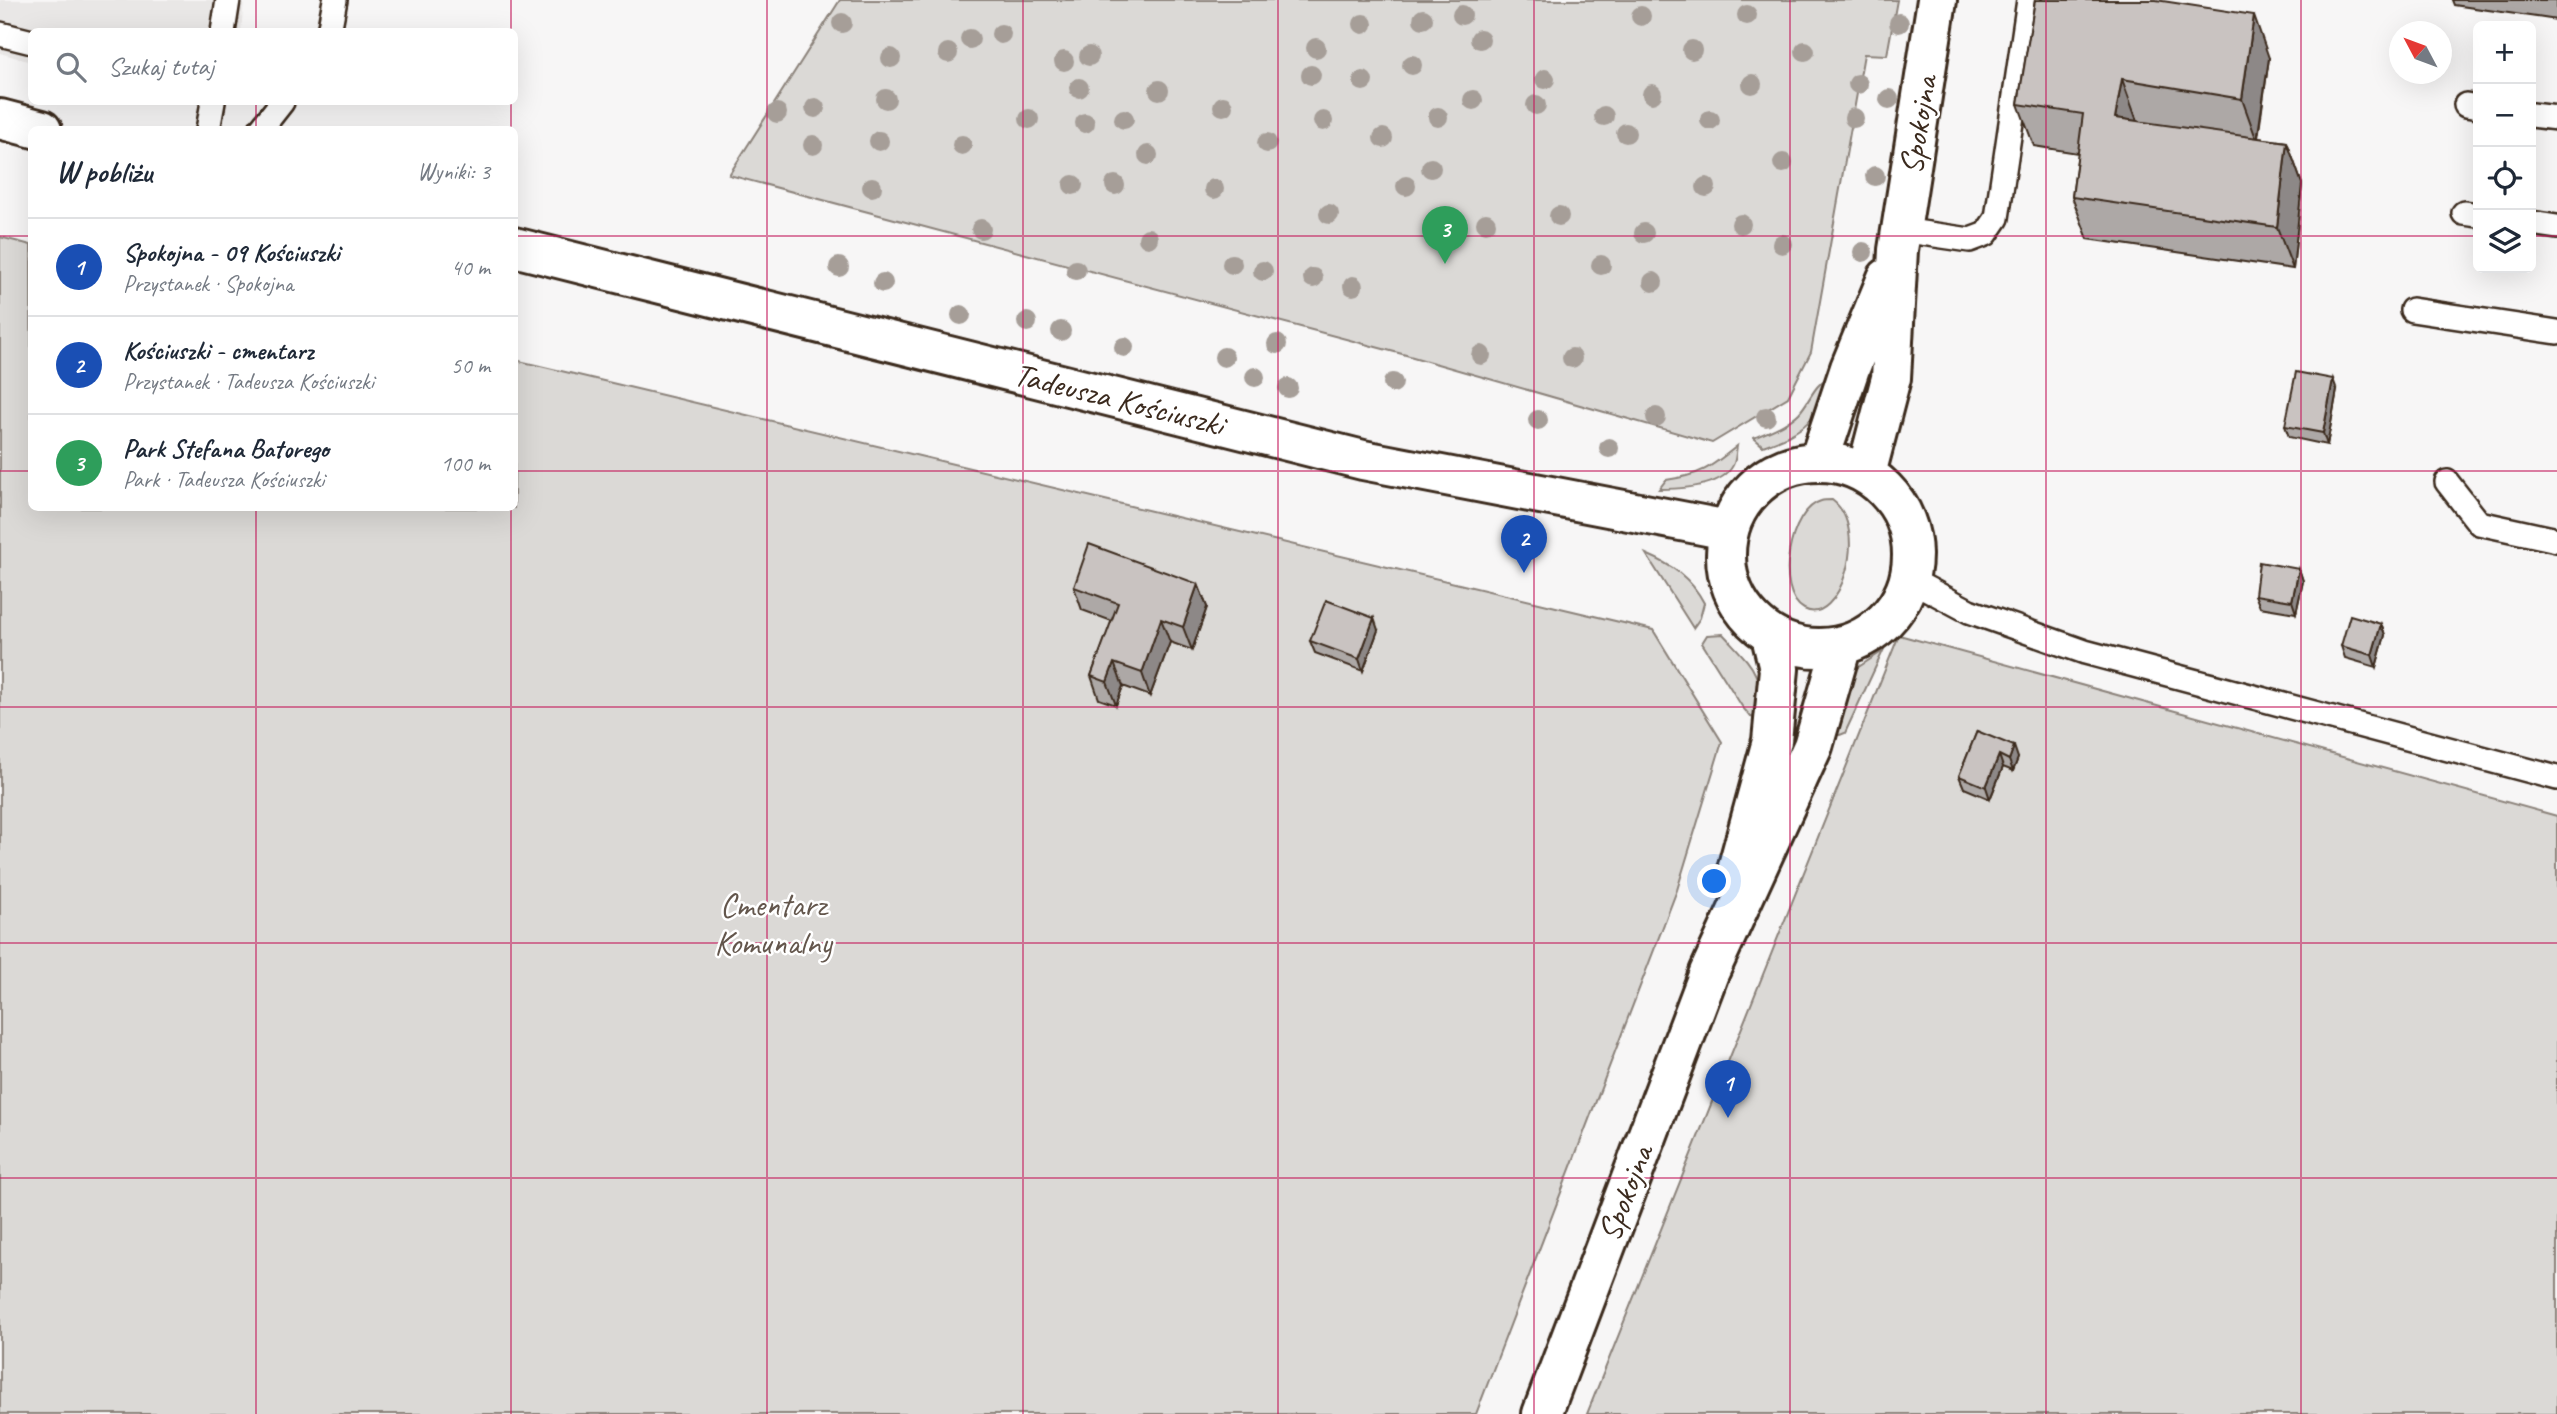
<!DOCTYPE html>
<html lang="pl">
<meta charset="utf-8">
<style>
:root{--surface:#fff;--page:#f2f2f3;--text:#1f2937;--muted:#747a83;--line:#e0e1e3;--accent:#c8321e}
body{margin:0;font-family:Caveat,sans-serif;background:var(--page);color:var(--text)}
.controls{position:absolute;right:21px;top:21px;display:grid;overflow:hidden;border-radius:10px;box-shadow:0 7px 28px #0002}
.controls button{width:63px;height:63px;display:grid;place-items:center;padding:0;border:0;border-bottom:2px solid var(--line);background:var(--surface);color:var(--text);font:35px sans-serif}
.compass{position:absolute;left:2389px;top:21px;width:63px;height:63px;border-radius:50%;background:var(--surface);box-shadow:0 7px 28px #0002;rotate:311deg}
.you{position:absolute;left:1715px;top:882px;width:24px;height:24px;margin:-18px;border:5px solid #fff;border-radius:50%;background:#1a73e8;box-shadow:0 0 0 10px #1a73e833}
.badge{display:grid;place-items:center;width:46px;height:46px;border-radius:50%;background:var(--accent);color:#fff;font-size:23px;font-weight:700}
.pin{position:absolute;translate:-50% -58px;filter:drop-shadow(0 2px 4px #0008)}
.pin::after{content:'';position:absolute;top:37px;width:24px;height:21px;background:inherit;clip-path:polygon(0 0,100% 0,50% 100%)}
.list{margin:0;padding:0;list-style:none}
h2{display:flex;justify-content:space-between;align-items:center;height:91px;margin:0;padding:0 28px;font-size:30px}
h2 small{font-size:23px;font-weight:400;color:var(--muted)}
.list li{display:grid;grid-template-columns:46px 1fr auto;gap:21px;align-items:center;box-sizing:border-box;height:98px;padding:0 28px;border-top:2px solid var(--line)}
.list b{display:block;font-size:26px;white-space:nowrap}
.list p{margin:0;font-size:23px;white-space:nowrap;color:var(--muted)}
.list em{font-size:23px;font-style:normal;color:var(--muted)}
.icon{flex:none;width:38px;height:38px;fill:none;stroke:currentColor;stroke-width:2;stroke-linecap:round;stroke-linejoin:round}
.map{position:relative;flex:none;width:2557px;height:1414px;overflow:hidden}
.search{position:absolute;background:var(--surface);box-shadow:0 7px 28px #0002;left:28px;top:28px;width:490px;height:77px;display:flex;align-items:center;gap:18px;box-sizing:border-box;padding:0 24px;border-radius:10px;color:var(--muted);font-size:26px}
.panel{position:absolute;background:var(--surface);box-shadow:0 7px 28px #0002;left:28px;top:126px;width:490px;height:385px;border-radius:10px}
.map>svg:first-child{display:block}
</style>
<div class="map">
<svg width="2557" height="1414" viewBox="0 0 2557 1414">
<rect width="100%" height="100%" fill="#f7f6f6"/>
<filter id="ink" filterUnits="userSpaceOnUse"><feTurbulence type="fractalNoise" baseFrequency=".0143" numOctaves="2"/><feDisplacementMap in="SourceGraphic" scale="14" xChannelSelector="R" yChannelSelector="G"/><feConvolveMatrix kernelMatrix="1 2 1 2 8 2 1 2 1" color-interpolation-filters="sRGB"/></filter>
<g filter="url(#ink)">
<path fill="#e9e7e6" d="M0,0H244L241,31L32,32L31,62L0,53Z"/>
<path fill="#dbd9d6" stroke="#8b827a" stroke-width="2" d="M840,0H1897L1887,55L1864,54L1811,352L1788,397L1712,443L1406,355L729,175Z
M0,237L31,245L32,508H514L515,360L1653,630L1722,742L1677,890L1476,1414H0Z
M1828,378C1818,422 1804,431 1763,446L1754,438C1769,431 1787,425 1799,413C1810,401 1814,385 1828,378Z
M1737,446C1736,451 1736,458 1734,463C1725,487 1680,489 1659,489L1666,480C1701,475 1710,468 1737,446Z
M1832,500C1871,529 1839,628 1804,609C1774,592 1789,510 1821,501C1824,500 1828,500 1832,500Z
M1646,554C1672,565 1691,578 1704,603L1700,618L1693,628Z
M1723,634C1755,669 1761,670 1761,719L1751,717L1743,708L1702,643L1707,635Z
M1899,635L2557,816V1414H1587Z
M1883,651L1845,733L1840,735L1829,734L1846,680L1857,668Z"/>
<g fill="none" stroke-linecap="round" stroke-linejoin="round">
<g stroke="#3b2a1e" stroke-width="28">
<path id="service" d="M223,32L228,0
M329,32L335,0
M0,34L32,42
M2466,105L2478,107
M2531,115L2557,118
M208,130L213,102
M260,130L282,102
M2464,213L2478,215
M2531,223L2557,227
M1901,230L1970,240L1986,234L1997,218L2029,0
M2412,310L2557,332
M2447,482L2479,523L2557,540
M1909,579L1969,611L2085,652L2557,778"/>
</g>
<g stroke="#3b2a1e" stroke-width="44">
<path id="tertiary" d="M0,119L42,130
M514,247L1363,460L1728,530
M1819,461L1850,368L1887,278
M1726 555a93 93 0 1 1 186 0a93 93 0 1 1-186 0Z
M1866,474L1891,378L1898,250L1937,0
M1738,866L1772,741L1779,669L1771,636
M1542,1414L1709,973L1813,746L1842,645"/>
</g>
<use href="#service" stroke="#fff" stroke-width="23"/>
<use href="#tertiary" stroke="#fff" stroke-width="38"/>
</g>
<g fill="#a69e98">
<circle cx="1462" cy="15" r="10"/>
<circle cx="1747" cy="15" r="10"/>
<circle cx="1641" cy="16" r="10"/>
<circle cx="1423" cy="19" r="10"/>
<circle cx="842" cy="23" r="10"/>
<circle cx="1899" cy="23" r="10"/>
<circle cx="1363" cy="24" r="10"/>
<circle cx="1001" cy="34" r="10"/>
<circle cx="970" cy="39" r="10"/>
<circle cx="1480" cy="39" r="10"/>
<circle cx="1316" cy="48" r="10"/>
<circle cx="1692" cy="50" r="10"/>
<circle cx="1805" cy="51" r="10"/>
<circle cx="948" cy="53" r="10"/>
<circle cx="1089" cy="56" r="10"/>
<circle cx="891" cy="58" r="10"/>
<circle cx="1064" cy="61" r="10"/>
<circle cx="1412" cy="65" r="10"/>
<circle cx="1311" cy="75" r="10"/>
<circle cx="1545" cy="79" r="10"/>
<circle cx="1363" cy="81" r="10"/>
<circle cx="1752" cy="84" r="10"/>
<circle cx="1858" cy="84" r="10"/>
<circle cx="1079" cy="88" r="10"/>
<circle cx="1159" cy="90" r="10"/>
<circle cx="1652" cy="94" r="10"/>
<circle cx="886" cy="99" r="10"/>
<circle cx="1889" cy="99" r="10"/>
<circle cx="1473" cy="100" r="10"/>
<circle cx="1536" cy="105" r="10"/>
<circle cx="1223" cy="106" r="10"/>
<circle cx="815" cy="108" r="10"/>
<circle cx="777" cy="113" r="10"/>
<circle cx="1604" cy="116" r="10"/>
<circle cx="1438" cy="117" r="10"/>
<circle cx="1854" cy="118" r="10"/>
<circle cx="1029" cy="119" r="10"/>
<circle cx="1124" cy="119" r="10"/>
<circle cx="1710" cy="120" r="10"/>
<circle cx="1323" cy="121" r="10"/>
<circle cx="1085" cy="123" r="10"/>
<circle cx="1626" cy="133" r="10"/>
<circle cx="1383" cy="138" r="10"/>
<circle cx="879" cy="141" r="10"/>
<circle cx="1267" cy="143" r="10"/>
<circle cx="813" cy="145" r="10"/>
<circle cx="962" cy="145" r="10"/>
<circle cx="1148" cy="155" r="10"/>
<circle cx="1783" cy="163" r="10"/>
<circle cx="1431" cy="168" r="10"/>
<circle cx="1875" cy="176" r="10"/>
<circle cx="1073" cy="185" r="10"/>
<circle cx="1115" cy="185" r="10"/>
<circle cx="1406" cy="186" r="10"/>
<circle cx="872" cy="187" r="10"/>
<circle cx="1706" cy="187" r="10"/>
<circle cx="1214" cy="189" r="10"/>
<circle cx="1329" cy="214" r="10"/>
<circle cx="1559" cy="216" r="10"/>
<circle cx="1486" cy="223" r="10"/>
<circle cx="1741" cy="224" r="10"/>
<circle cx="981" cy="229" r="10"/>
<circle cx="1644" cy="233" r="10"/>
<circle cx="1148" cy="238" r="10"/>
<circle cx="1782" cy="244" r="10"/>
<circle cx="1863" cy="252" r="10"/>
<circle cx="1232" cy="264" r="10"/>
<circle cx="1601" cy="265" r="10"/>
<circle cx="839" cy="267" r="10"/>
<circle cx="1076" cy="270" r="10"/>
<circle cx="1263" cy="271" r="10"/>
<circle cx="1313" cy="278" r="10"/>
<circle cx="1653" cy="282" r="10"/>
<circle cx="883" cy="283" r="10"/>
<circle cx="1353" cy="286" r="10"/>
<circle cx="961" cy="315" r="10"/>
<circle cx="1027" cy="322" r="10"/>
<circle cx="1061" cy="331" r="10"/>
<circle cx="1277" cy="344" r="10"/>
<circle cx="1124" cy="347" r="10"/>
<circle cx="1481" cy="355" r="10"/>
<circle cx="1224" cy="357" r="10"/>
<circle cx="1572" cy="358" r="10"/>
<circle cx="1255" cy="377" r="10"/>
<circle cx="1393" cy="383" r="10"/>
<circle cx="1288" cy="388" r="10"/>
<circle cx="1656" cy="417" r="10"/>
<circle cx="1766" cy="417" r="10"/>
<circle cx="1538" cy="420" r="10"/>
<circle cx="1609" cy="448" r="10"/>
</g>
<path fill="#ada8a6" stroke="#3b2a1e" stroke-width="2" d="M2035,0L2269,58L2258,138L2287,142L2302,184L2293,269L2088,239L2072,197L2078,153L2034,146L2018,104Z
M2452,0H2557V20L2454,5Z
M2337,390L2327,445L2289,437L2285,426Z
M2299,569L2303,581L2296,613L2260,607L2255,595Z
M1198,584L1207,607L1192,650L1170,642L1150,696L1123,686L1116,705L1099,699L1091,676L1112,621L1082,610L1074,587Z
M2381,624L2385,635L2376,667L2345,658L2341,646Z
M1378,630L1363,671L1315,653L1310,641Z
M1977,731L2018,758L2013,771L2003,767L1990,799L1964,788L1959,776Z"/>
<path fill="#8d8887" stroke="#3b2a1e" stroke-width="2" d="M2254,15L2269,58L2257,141L2242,99Z
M2122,79L2137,121L2115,118Z
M2287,142L2302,184L2293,269L2277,227Z
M2333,379L2337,390L2327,445L2323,433Z
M2299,569L2303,581L2296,613L2292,601Z
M1198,584L1207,607L1192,650L1183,627Z
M1374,618L1378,630L1363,671L1359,659Z
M1161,619L1170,642L1150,696L1142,673Z
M2381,624L2385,635L2376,667L2372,655Z
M1114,663L1123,686L1116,705L1107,682Z
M2014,746L2018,758L2013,771L2009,760Z
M1999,755L2003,767L1990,799L1986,787Z"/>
<path fill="#c9c3c1" stroke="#3b2a1e" stroke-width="2" d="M2035,0H2156L2254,15L2242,99L2122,79L2115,118L2287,142L2277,227L2072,197L2083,114L2018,104Z
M2296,372L2333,379L2323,433L2285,426Z
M1089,544L1198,584L1183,627L1161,619L1142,673L1114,663L1107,682L1091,676L1118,603L1074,587Z
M2259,562L2299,569L2292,601L2255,595Z
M1326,600L1374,618L1359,659L1310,641Z
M2350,615L2381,624L2372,655L2341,646Z
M1977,731L2014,746L2009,760L1999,755L1986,787L1959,776Z"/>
</g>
<path fill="none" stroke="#c2185b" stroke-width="2" stroke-opacity="0.55" d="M256,0V32M511,0V32M767,0V1414M1023,0V1414M1278,0V1414M1534,0V1414M1790,0V1414M2046,0V1414M2301,0V1414M256,102V130M511,102V130M0,236H32M514,236H2478M2531,236H2557M0,471H32M514,471H2557M256,508V1414M511,508V1414M0,707H2557M0,943H2557M0,1178H2557"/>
<g text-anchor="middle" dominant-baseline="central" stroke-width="5" stroke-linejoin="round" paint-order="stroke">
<g font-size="33" fill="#3b2a1e" stroke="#fff">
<text transform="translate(1918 125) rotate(-81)">Spokojna</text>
<text transform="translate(1119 399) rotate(14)">Tadeusza Kościuszki</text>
<text transform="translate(1625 1193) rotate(-69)">Spokojna</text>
</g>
<g font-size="33" fill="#63564c" stroke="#fff">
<text x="773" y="905">Cmentarz<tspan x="773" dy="38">Komunalny</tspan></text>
</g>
</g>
</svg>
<div class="controls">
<button>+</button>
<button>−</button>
<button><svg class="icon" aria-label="locate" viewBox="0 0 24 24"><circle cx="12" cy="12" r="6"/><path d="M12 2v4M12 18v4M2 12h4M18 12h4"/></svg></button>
<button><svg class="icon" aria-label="layers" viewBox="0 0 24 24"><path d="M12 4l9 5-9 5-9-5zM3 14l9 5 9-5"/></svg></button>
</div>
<svg class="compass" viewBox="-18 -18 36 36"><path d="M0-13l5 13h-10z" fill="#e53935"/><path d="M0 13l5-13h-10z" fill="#747a83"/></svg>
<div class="you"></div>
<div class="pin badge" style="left:1728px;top:1118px;background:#1a4fb4">1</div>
<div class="pin badge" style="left:1524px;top:573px;background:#1a4fb4">2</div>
<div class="pin badge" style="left:1445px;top:264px;background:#2e9e5b">3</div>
<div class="search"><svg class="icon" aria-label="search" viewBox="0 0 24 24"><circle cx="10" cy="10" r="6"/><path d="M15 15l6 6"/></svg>Szukaj tutaj</div>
<section class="panel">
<h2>W pobliżu<small>Wyniki: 3</small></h2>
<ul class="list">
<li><span class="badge" style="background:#1a4fb4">1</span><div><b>Spokojna - 09 Kościuszki</b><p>Przystanek · Spokojna</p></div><em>40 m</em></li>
<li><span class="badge" style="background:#1a4fb4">2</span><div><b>Kościuszki - cmentarz</b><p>Przystanek · Tadeusza Kościuszki</p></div><em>50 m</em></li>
<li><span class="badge" style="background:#2e9e5b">3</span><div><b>Park Stefana Batorego</b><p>Park · Tadeusza Kościuszki</p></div><em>100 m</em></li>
</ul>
</section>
</div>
